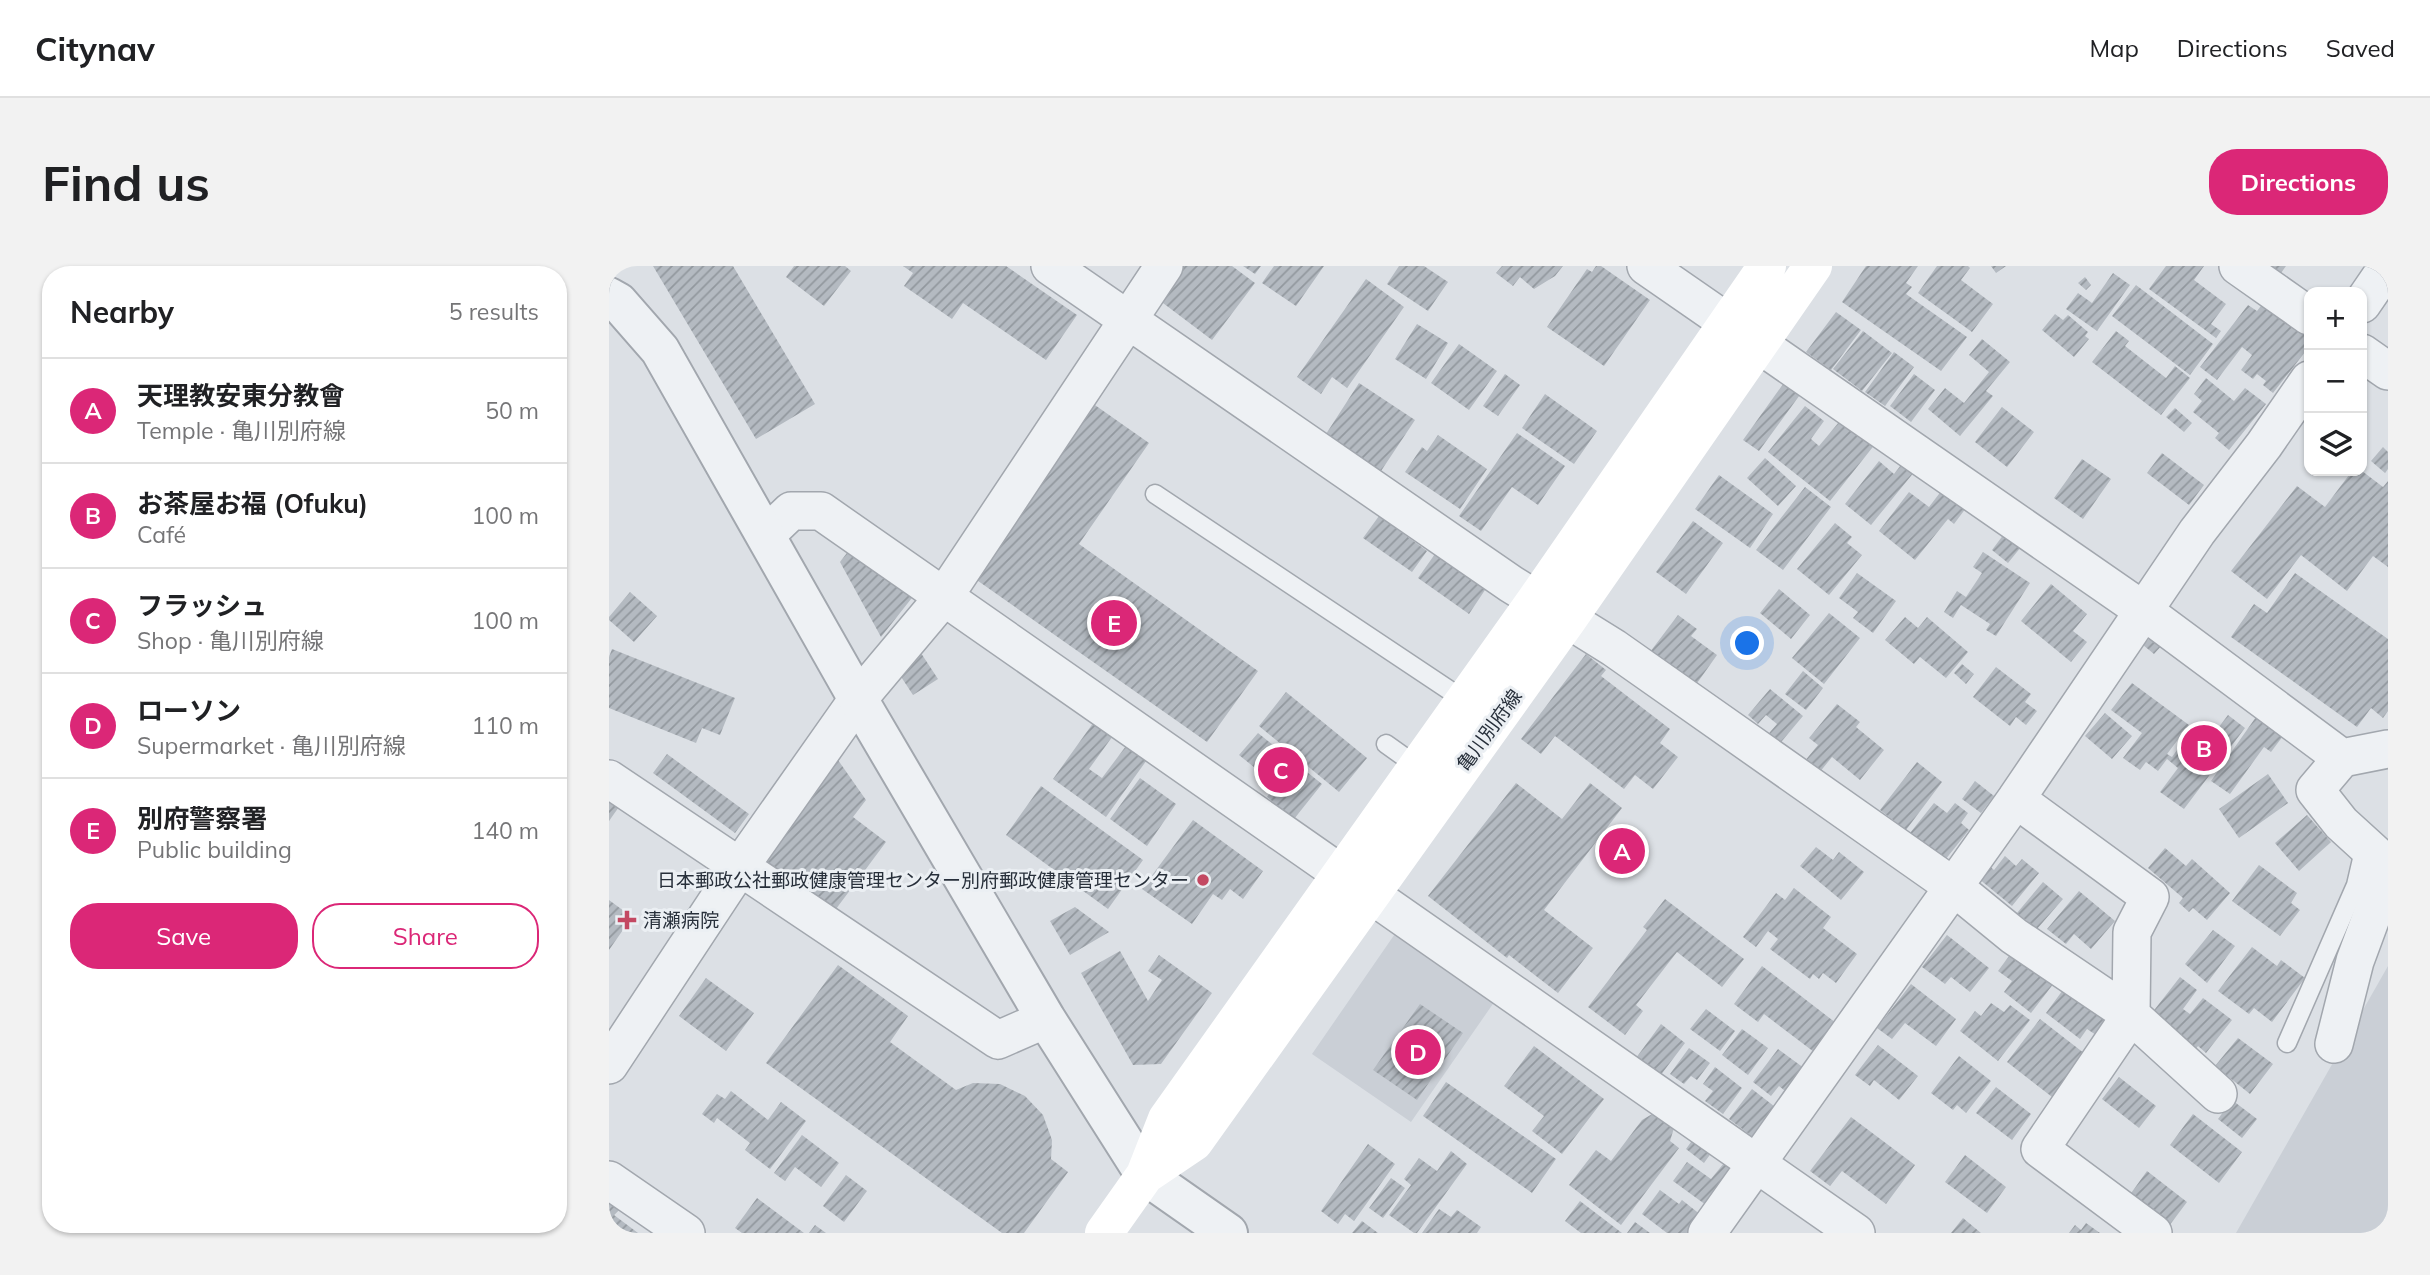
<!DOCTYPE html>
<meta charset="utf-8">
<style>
:root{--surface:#fff;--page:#f2f2f2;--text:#202124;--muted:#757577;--line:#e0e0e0;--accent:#db2777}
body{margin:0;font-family:Mulish,"Noto Sans JP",sans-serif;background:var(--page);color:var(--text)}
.controls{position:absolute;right:21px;top:21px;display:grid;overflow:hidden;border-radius:14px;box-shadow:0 2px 5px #0004}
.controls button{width:63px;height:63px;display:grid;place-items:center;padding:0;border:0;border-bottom:2px solid var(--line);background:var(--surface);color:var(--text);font:35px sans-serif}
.you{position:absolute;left:1139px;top:378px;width:24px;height:24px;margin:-18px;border:5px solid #fff;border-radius:50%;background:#1a73e8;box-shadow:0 0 0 10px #1a73e833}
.badge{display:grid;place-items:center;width:46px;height:46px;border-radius:50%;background:var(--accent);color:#fff;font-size:23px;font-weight:700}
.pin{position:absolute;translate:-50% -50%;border:4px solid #fff;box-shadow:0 2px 7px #0006}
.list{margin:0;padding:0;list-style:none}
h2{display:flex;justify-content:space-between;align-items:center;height:91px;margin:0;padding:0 28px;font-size:30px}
h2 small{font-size:23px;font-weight:400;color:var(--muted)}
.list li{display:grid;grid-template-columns:46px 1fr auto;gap:21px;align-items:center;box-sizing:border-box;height:105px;padding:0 28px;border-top:2px solid var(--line)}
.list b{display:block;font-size:26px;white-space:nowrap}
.list p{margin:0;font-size:23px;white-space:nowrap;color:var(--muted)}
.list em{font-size:23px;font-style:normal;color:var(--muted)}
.actions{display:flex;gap:14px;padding:21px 28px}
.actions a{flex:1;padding:16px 0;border:2px solid var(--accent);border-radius:28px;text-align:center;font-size:24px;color:var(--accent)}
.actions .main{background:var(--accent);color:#fff}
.icon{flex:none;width:38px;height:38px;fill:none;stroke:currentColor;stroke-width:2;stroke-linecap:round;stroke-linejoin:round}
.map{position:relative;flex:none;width:1779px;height:967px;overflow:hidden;border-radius:28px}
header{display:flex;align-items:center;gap:42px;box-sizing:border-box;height:98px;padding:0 35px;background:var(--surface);border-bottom:2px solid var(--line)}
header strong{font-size:33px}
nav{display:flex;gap:38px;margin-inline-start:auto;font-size:24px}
.intro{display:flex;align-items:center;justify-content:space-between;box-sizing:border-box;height:168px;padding:0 42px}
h1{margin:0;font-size:49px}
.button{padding:18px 32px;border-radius:28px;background:var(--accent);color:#fff;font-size:24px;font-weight:700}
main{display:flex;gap:42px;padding:0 42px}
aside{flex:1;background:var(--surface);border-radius:28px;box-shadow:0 2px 5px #0004}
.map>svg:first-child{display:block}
</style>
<header>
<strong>Citynav</strong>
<nav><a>Map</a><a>Directions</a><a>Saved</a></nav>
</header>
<div class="intro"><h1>Find us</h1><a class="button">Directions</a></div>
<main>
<aside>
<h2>Nearby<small>5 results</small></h2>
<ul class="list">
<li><span class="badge">A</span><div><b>天理教安東分教會</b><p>Temple · 亀川別府線</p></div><em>50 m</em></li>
<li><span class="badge">B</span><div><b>お茶屋お福 (Ofuku)</b><p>Café</p></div><em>100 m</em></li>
<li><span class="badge">C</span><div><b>フラッシュ</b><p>Shop · 亀川別府線</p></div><em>100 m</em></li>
<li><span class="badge">D</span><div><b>ローソン</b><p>Supermarket · 亀川別府線</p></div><em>110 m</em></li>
<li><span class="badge">E</span><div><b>別府警察署</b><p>Public building</p></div><em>140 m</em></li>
</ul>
<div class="actions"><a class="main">Save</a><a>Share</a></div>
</aside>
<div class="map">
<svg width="1779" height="967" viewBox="0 0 1779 967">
<defs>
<pattern id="building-hatch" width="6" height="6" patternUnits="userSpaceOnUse" patternTransform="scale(1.75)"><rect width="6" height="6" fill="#b4bac1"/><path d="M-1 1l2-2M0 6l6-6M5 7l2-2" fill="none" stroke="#92989e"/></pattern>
</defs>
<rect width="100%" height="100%" fill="#dce0e5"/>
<path fill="#cacfd6" d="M790,662L888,732L802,856L703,788Z
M1779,700V967H1627Z"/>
<path fill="url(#building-hatch)" d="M44,0H124L206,138L147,173Z
M185,0H236L242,5L215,40L177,11Z
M294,0H397L468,49L437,94L354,37L343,53L295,20L304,7Z
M569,0H623L646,17L603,74L546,31Z
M634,0H652L646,8Z
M665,0H715L687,40L653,17Z
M790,0H815L839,16L819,45L778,18Z
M893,0H954L946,10L925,23L911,11L904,20L887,7Z
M987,0H992L1041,34L995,100L938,61L978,3L983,6Z
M1257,0H1309L1297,17L1303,21L1297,28L1358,71L1332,105L1233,36Z
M1328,0H1359L1361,2L1352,14L1384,38L1363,66L1309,27Z
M1382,0H1397L1387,7Z
M1557,0H1595L1585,14L1617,38L1602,58L1612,65L1607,72L1540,23Z
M1655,0H1677L1669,11Z
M1504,7L1521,19L1488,65L1457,43L1469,27L1483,37Z
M1476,11L1482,19L1477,24L1469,17Z
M757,13L795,41L738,122L723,111L712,128L688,111Z
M1527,19L1604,78L1581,109L1503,50Z
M1656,35L1700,69V81L1664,127L1654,119L1657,115L1648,108L1644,113L1632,104L1643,89L1633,81L1608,114L1591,101L1639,39L1648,45Z
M1227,46L1252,64L1222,104L1197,86Z
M1446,48L1454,54L1459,49L1479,66L1476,70L1480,73L1465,91L1433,64Z
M808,58L839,77L817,113L786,93Z
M1254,65L1283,87L1253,125L1224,103Z
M1507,65L1520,75L1516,80L1557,112L1566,100L1581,112L1552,149L1483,96Z
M1373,73L1401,96L1377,125L1384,130L1351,170L1319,143L1336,122L1355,137L1380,106L1360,89Z
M850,78L888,105L860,144L822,117Z
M1285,86L1305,101L1276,140L1256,126Z
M896,108L911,119L889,150L874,140Z
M1305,108L1326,124L1302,156L1281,140Z
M1597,112L1625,135L1636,122L1657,138L1620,184L1606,172L1610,167L1584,146L1593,135L1585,128Z
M1177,114L1193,126L1150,185L1134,174Z
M750,117L806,154L772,205L717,168Z
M936,128L988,165L965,198L913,162Z
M483,137L540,177L470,278L649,405L598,476L362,310Z
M1196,140L1215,155L1202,173L1210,180L1230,156L1241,165L1245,159L1267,177L1221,235L1159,186Z
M1393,141L1425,166L1398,201L1366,176Z
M1566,142L1583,157L1575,166L1557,151Z
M908,167L956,200L929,239L903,221L872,265L850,250Z
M829,169L878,203L851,243L796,206L813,181L818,185Z
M1774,181L1779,186V203L1776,207L1762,195Z
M1553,187L1595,219L1580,239L1538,207Z
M1156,192L1187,220L1169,240L1138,212Z
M1473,193L1502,213L1474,253L1445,232Z
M1270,195L1285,208L1295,195L1306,205L1262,259L1236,238Z
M1743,205H1753L1774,221L1779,215V301L1764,290L1738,325L1692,289L1658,333L1622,305L1688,220L1716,241Z
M1110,209L1164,248L1141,282L1086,243Z
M1196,221L1222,241L1174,304L1147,284Z
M1333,224L1357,242L1345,258L1339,253L1306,294L1270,265L1300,226L1320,241Z
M770,250L818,285L803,306L754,272Z
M1084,255L1114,277L1077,328L1047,306Z
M1226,257L1243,271L1238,277L1253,289L1220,329L1188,303Z
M1395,268L1412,281L1399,297L1383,284Z
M244,279L306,328L272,371L231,296Z
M1374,286L1421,317L1387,370L1377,364L1381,358L1352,339L1344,352L1335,346L1348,325L1357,331L1373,307L1364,301Z
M826,288L876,324L860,348L809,312Z
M1248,307L1287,335L1264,367L1244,352L1249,346L1230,332Z
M1686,307L1779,373V445L1774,452L1762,442L1748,461L1622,371L1645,338L1658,347Z
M1442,318L1478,348L1464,365L1478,376L1462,396L1412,355Z
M1170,323L1201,349L1182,373L1151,347Z
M21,326L48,350L25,376L0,354V351Z
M1220,347L1251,372L1215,418L1183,392Z
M1069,349L1088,363L1082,370L1108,389L1086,420L1041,386Z
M1296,351L1309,362L1318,351L1359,386L1337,412L1311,391L1305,398L1276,374Z
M1544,369L1554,378L1545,388L1534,379Z
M308,381L329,413L304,429L283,397Z
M3,383L126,432L111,469L93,462L87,477L0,442V391Z
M977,388L997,404L992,410L1061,463L1051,477L1069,491L1044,523L1026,509L1015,523L946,470L932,488L912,473Z
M1353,398L1365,408L1357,418L1345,407Z
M1387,401L1422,428L1416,436L1428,445L1417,459L1407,451L1401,460L1364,431Z
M1194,405L1214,422L1197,444L1176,428Z
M1523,417L1580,459L1558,488L1563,491L1576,473L1581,477L1596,457L1607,465L1619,449L1636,462L1575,543L1551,526L1569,502L1558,493L1549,505L1537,496L1531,504L1514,492L1533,467L1502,444Z
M1161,423L1194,450L1167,482L1155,473L1168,458L1157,449L1149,458L1139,449Z
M677,426L758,492L730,526L650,460Z
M1228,438L1251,456L1247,461L1275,484L1251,514L1223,491L1210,507L1195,496L1209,479L1200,472Z
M1496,447L1523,470L1503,493L1476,470Z
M1647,451L1674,470L1662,486L1655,481L1621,528L1602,515Z
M487,453L506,467L480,503L493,512L520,476L540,491L497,551L444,513Z
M649,467L713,518L685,553L658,531L667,519L630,489Z
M58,488L140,548L126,567L44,507Z
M229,494L257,534L244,551L277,576L224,647L157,597Z
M1308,496L1333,516L1297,564L1271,544Z
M1659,508L1679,537L1630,572L1610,543Z
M531,512L567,538L538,580L501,553Z
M1366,515L1385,530L1372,547L1353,533Z
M907,517L953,553L981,517L1013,542L935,644L984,682L949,727L900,689L898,692L819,630Z
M432,520L534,594L499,643L397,569Z
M0,529L12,538L0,555Z
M1325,537L1338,547L1346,537L1359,547L1352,557L1360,564L1336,594L1301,567Z
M1698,549L1722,576L1690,605L1666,577Z
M584,554L654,605L634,633L621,623L613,634L604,628L583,658L533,623Z
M1207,581L1224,594L1230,586L1255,606L1232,634L1191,600Z
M1556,582L1577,600L1583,593L1621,627L1598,654L1584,642L1580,646L1570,637L1574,632L1539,602Z
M1396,590L1407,600L1413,593L1430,607L1403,640L1364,608L1375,595L1385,604Z
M1650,599L1688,627L1682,637L1691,644L1671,670L1623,635Z
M1434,616L1454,633L1428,663L1408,647Z
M1185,622L1222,651L1214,662L1248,688L1227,717L1214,707L1210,713L1204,708L1201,713L1161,683L1169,673L1159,665L1147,681L1134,671L1167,627L1176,634Z
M1470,625L1506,655L1482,683L1465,668L1457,678L1438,663Z
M1056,633L1135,693L1113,721L1068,686L1027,739L1034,745L1016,769L979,741L1038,664L1034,661Z
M0,634L23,651L0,684Z
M466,641L500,666L461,689L441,655Z
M1604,664L1626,680L1598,717L1576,698Z
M1338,669L1380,702L1361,726L1342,711L1336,718L1313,701Z
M1643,681L1668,700L1672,694L1696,712L1663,756L1645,742L1640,748L1609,725Z
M511,685L539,735L553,714L539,705L550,689L603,727L552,798L524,799L472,707Z
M1403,686L1445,717L1422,747L1395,726L1403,715L1389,705Z
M229,699L299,750L281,776L347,824L364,817L391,818L416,830L434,849L443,874L442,893L459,906L415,967H393L157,797Z
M1153,700L1227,757L1205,786L1155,748L1149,756L1125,738Z
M1571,711L1588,724L1574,743L1581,748L1594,732L1623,754L1597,787L1589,780L1584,787L1539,752Z
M97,712L145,747L117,785L70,750Z
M1459,717L1502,750L1487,769L1478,763L1471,773L1437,747Z
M1302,718L1347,753L1327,780L1296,757L1283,773L1268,762Z
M1382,737L1395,746L1401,739L1421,754L1389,795L1351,765L1366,745L1372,750Z
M811,738L854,767L808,834L764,804Z
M1097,743L1126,765L1111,785L1081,763Z
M1431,753L1480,791L1447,834L1398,796Z
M1052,758L1076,777L1051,810L1027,792Z
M1133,763L1159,782L1139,809L1113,789Z
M1629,772L1664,798L1641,828L1606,800Z
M1269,779L1309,810L1290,834L1265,814L1261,820L1246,809Z
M925,780L995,833L953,888L923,865L935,850L895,820Z
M1080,782L1101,797L1088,814L1082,810L1075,818L1061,808Z
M1169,783L1199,805L1181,829L1170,820L1162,830L1144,816Z
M1350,790L1382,815L1357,847L1348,839L1344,844L1322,827Z
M1106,801L1133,822L1114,848L1096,835L1104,825L1094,818Z
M1510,811L1547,840L1530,862L1493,833Z
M837,816L947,893L923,927L814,850Z
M1387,821L1422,848L1403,874L1367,847Z
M1143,823L1170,844L1148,874L1120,853Z
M122,825L159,854L172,836L197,855L161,903L136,884L141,877L108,852L105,857L93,848L108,828L116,833Z
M1623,834L1648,853L1633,872L1609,853Z
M1045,847L1065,862L1061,875L1070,882L1012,959L960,919L987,884L1002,895L1033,854Z
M1584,848L1633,886L1610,917L1561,879Z
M1242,851L1306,899L1277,938L1233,905L1221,920L1201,905Z
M193,869L230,897L212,921L186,901L176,915L165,907Z
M1087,869L1105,883L1095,897L1077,883Z
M759,878L786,898L745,955L736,948L729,958L712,945Z
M842,885L858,898L808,967H805L780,949L802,919L795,913L810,892L828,905Z
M1356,889L1397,921L1378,947L1336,916Z
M1078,896L1102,913L1115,897L1134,912L1108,947L1064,915Z
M1538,905L1578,936L1560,960L1520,930Z
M237,909L258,925L235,956L214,940Z
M782,912L796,922L774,952L760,942Z
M1051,924L1070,938L1073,934L1097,953L1086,967H1058L1033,948Z
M148,932L195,967H133L126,962Z
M971,935L1013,967H972L956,955Z
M0,936L10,944L5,949L29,967H0Z
M830,943L842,951L848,944L872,961L868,967H813Z
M1354,952L1372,967H1342Z
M753,955L769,967H743Z
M1026,956L1041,967H1018Z
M1477,957L1491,967H1460L1466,959L1472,964Z
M206,959L217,967H200Z"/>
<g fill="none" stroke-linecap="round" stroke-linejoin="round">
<g stroke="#a2a7ae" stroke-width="21">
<path id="service" d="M546,228L855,434
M777,478L808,500
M1678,777L1747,619L1753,593"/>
</g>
<g stroke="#a2a7ae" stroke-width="40">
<path id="minor" d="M441,0L902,318L1005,382L1345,621L1405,670L1522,749L1609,828
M1037,0L1535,345L1733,492L1779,483
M1629,0L1700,50
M1753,38L1779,0
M1753,87L1779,105
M157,269L182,245H212L1247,967
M0,513L389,774L437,753
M1407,533L1541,631L1523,666L1522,749L1431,883L1544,967
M1725,778L1746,695L1766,641V588L1732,557L1706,524L1733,492
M0,799L130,602L249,433L334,332L555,0
M0,914L77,967
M1098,967L1407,533L1588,266L1655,179L1700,114"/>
</g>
<g stroke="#a2a7ae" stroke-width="42">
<path id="tertiary" d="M0,31L9,36L51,84L249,433L437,753L536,909L619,967"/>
</g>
<use href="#service" stroke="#eef1f4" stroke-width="18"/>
<use href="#minor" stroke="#eef1f4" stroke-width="37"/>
<use href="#tertiary" stroke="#eef1f4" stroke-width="38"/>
<path stroke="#fff" stroke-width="38" d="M536,909L585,876L959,353L1204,0
M495,967L536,909L558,853L927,334L1158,0"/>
</g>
<g fill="#c34862" stroke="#ebeff3" stroke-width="2.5">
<circle cx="594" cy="614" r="7"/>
<path d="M14.5 643.5h7v7h7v7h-7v7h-7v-7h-7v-7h7z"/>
</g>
<g text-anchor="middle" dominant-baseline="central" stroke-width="6" stroke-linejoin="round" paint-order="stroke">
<g font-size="19" fill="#272f3a" stroke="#ebeff3">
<text transform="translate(880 464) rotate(-54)">亀川別府線</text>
</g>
<g font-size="19" fill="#272f3a" stroke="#ebeff3" text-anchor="end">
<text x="580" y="614">日本郵政公社郵政健康管理センター別府郵政健康管理センター</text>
<text x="34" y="654" text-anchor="start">清瀬病院</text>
</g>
</g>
</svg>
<div class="controls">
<button>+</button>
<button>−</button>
<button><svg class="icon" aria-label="layers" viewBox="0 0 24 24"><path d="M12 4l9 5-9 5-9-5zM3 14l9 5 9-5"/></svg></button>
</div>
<div class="you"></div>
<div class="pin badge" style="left:1013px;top:585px">A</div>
<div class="pin badge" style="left:1595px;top:482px">B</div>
<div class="pin badge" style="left:672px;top:504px">C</div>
<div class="pin badge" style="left:809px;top:786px">D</div>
<div class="pin badge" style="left:505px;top:357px">E</div>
</div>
</main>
